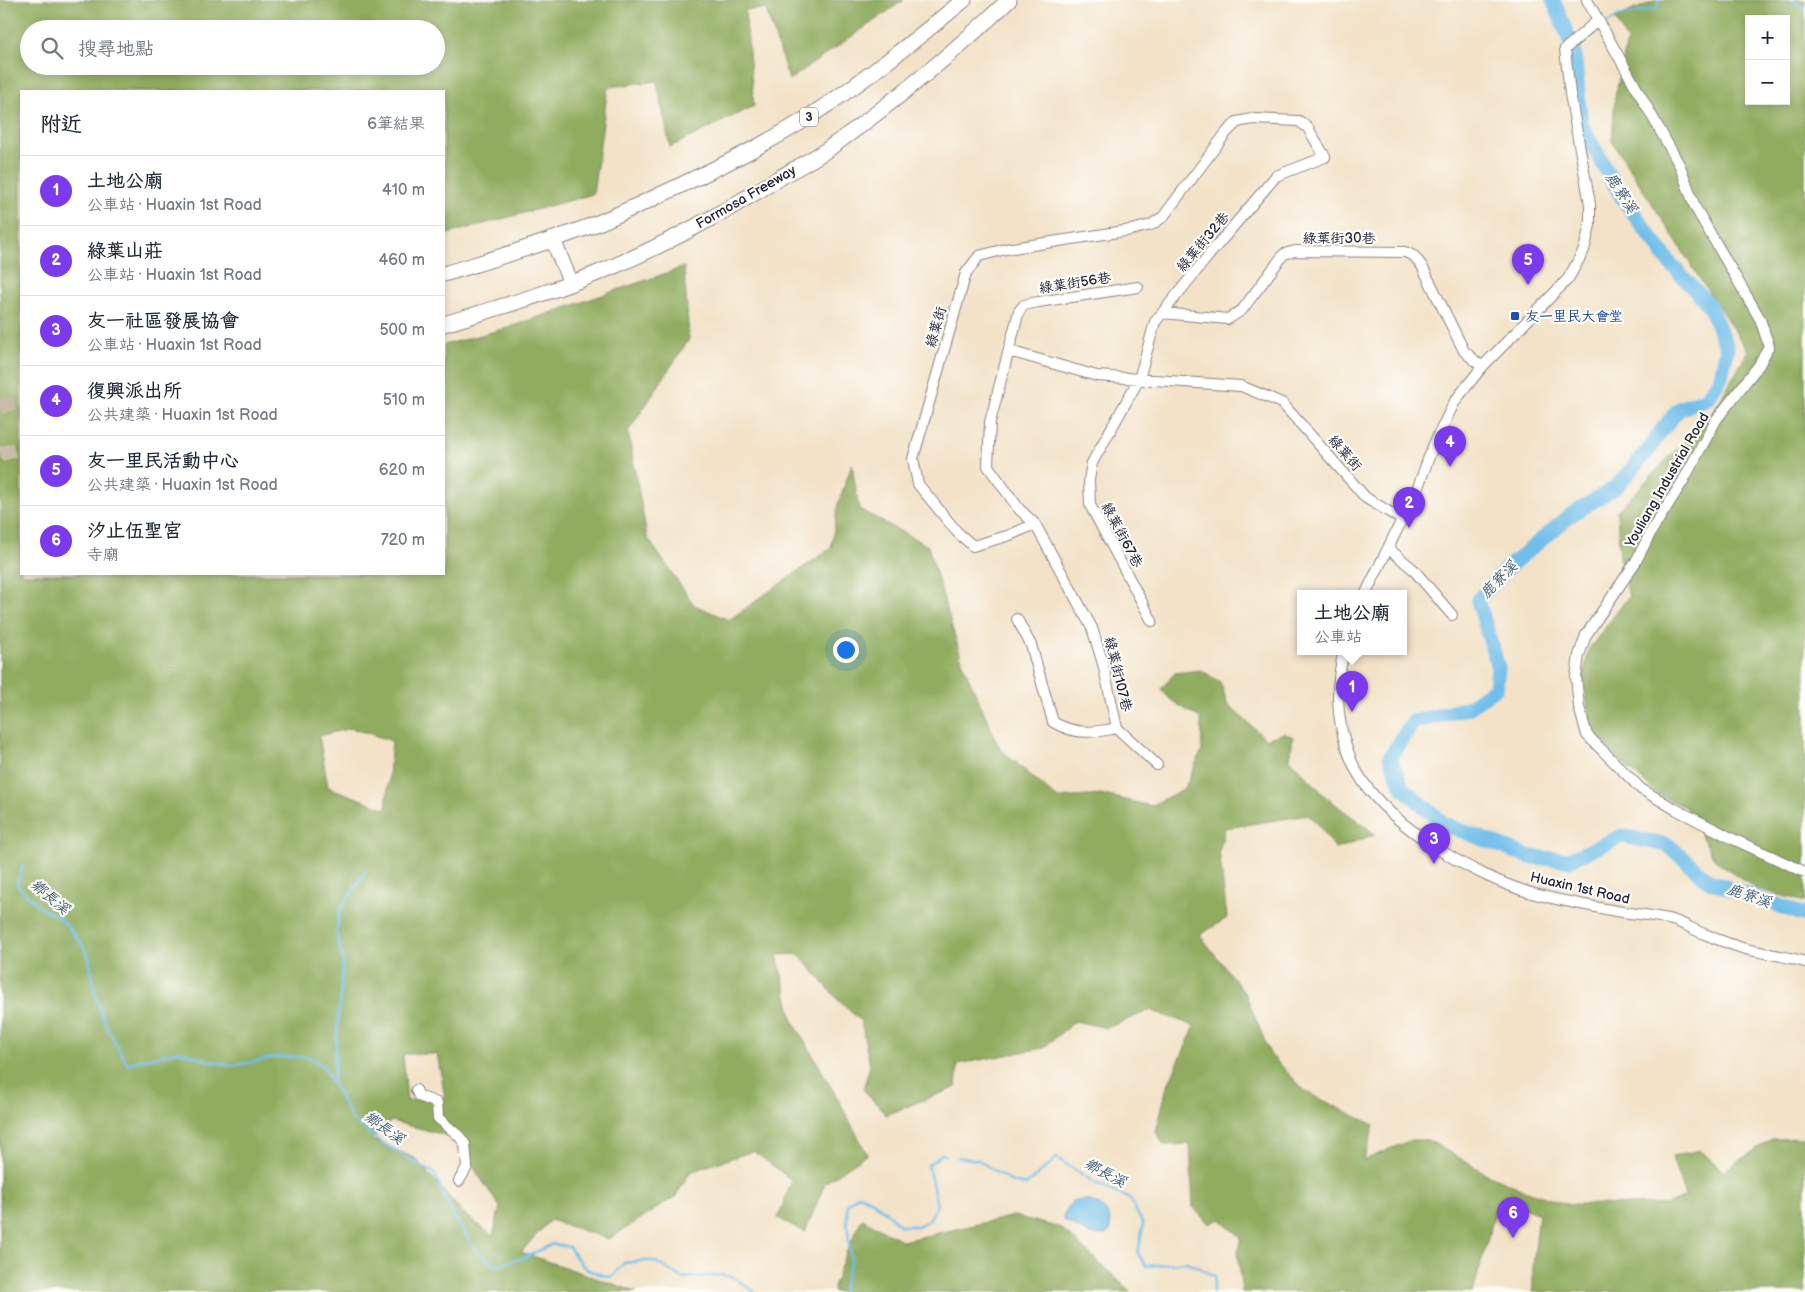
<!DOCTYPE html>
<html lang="zh-TW">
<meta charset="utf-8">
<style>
:root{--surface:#fff;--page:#f2f2f3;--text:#1f2937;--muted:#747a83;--line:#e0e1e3;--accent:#7c3aed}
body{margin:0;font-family:"Balsamiq Sans","LXGW WenKai TC",sans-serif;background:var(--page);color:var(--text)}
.controls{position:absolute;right:15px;top:15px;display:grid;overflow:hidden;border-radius:0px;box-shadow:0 2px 8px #0003}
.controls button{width:45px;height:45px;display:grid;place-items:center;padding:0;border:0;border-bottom:1px solid var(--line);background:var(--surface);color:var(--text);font:25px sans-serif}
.you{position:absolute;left:845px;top:649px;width:18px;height:18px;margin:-12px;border:4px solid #fff;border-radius:50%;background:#1a73e8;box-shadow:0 0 0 8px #1a73e833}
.badge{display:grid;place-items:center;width:32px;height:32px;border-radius:50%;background:var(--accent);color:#fff;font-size:16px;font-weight:700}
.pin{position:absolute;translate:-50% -41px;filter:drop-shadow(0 1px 2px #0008)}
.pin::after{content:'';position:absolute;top:26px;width:18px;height:15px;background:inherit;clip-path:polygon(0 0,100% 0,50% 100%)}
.popup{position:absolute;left:1297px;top:590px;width:110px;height:65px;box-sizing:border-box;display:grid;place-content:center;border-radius:0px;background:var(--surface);filter:drop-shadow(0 1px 4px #0005);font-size:16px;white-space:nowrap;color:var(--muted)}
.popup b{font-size:19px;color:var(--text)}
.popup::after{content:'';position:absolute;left:50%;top:100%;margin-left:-10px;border:10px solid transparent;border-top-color:var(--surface)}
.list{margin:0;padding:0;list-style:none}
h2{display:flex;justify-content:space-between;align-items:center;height:65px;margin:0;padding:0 20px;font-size:21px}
h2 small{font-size:16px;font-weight:400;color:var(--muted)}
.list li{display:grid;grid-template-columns:32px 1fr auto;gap:15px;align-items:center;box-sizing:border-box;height:70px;padding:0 20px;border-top:1px solid var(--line)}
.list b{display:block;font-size:19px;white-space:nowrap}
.list p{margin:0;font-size:16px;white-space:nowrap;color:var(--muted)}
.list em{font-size:16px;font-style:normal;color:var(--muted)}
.icon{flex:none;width:28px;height:28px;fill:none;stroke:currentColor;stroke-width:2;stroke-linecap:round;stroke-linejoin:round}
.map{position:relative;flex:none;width:1805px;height:1292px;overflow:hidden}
.search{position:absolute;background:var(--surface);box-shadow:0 2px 8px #0003;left:20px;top:20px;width:425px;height:55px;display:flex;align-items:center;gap:12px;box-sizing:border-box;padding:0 18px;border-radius:28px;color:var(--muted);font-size:19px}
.panel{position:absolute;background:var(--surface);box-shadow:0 2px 8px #0003;left:20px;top:90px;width:425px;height:485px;border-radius:0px}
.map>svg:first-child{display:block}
</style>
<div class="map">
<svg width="1805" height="1292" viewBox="0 0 1805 1292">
<rect width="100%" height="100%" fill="#fdfcf7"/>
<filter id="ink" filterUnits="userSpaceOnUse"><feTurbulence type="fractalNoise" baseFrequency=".02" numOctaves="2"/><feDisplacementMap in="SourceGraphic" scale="10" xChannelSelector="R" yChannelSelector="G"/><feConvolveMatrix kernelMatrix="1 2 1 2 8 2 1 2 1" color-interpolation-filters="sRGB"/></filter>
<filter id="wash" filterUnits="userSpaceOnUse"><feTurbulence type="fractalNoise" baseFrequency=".0096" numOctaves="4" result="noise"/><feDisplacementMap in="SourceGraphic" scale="20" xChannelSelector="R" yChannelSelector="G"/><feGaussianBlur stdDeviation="1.12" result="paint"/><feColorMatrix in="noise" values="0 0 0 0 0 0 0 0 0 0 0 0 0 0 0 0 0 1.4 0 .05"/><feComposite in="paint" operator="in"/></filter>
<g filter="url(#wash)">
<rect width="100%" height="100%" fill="#f3e2c7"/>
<path fill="#90ac5e" stroke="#59674c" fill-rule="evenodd" d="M0,0H904L789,80L766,9L745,10L754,106L670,147L657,81L608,87L593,194L444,235V91H21V574H444V345L507,328L684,267L689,339L628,432L647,537L694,605L729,620L831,548L838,504L852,464L859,509L928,546L964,667L1000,749L1057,798L1104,795L1151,806L1185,788L1202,750L1201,719L1171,700L1161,689L1175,673L1201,670L1220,682L1228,705L1266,739L1284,733L1293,737L1290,759L1327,798L1375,834L1336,849L1318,824L1308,815L1225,828L1219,851L1227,918L1200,935L1246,995L1270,1054L1306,1092L1374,1125L1364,1160L1411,1140H1428L1487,1174L1524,1190L1565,1204L1666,1205L1685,1197L1672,1157L1700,1150L1723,1171L1772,1139L1805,1138V1292H1533V1267L1539,1214L1499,1198L1473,1292H1242L1238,1253L1241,1237L1220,1219L1209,1224L1193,1207L1190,1144L1164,1145L1156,1132L1167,1087L1195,1026L1150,1010L1107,1028L1075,1021L1043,1048L958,1064L956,1087L886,1115L863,1089L870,1066L861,1021L838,1000L799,954L777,955L793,1021L838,1099L867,1154L825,1183L805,1232L778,1218L792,1180L753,1151L690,1172L676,1196L609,1239L550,1220L521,1252L636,1292H0ZM29,29H436V66H29ZM351,728L392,741L386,809L328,787L319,736ZM403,1054H437L445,1097L407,1101ZM391,1121L453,1137L500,1207L493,1236L463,1213L416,1159L371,1139Z
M1657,0H1805V902L1755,888L1715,860L1685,807L1657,794L1608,749L1591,727L1583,677L1589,649L1629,596L1620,559L1617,511L1713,412L1748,351L1704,285L1612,141L1615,98L1627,41L1615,18ZM1749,19H1786V101H1749Z
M1014,1216L1061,1228L1131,1292H834L833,1287L845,1255L862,1219L903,1241Z"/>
<path fill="#6fbeea" stroke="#487092" d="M1087,1200C1105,1206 1111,1213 1110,1231L1106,1235L1090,1234L1063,1220V1216L1072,1201Z"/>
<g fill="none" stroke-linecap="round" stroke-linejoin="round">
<path stroke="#6fbeea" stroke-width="2.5" d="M1792,0L1805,11
M1608,23L1618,16L1656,9L1660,0
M1574,51L1596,33
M23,866L17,884L25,893L40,907L62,920L81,943L89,957L96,998L106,1025L127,1064L179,1051L213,1062L232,1066L277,1057H309L323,1066L352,1119L382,1143L434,1173L452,1213L474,1248L495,1266L523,1258L553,1244L569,1247C583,1269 586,1272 612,1277L624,1263L641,1261H654L682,1278L721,1275L733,1277L755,1292
M333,1082L343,960L336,932L340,910L366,871
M958,1157L978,1160L1012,1182L1026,1185L1057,1158L1093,1182L1130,1199L1143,1224L1138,1254L1146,1266L1187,1262L1215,1276L1213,1292
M842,1292L851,1259L847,1223V1204L858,1195L873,1201L901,1226H918L929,1220L937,1205L928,1165L942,1154L945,1155"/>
<path stroke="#6fbeea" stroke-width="15" d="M1553,0L1574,51L1581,125L1621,196L1670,263L1709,305L1727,348L1721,377L1707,398L1679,409L1661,431L1650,448L1617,486L1571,515L1506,569L1478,600L1498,667L1496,688L1468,708L1413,722L1390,757L1402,787L1444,824L1530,857L1569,860L1622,836L1668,845L1709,881L1805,915"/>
</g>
</g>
<g filter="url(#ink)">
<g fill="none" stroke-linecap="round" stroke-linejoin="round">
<path stroke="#c9bcab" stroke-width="15" stroke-dasharray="15 8" stroke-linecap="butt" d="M0,407L21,400
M0,454L21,448"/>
<g stroke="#8a8281" stroke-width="12">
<path id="minor" d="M1587,0L1680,166L1695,207L1760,319L1769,346L1759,365L1716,420L1683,481L1652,530L1635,563L1586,635L1579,655L1576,677L1579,707L1587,735L1641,789L1675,809L1735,840L1805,872
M1162,313L1228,319L1242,310L1284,254L1295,251L1405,252L1414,256L1422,266L1464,351L1482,367
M1009,351L1097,376L1241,386L1282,403L1366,498L1401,519
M1035,524L1010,535L973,546L957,532L918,484L913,459L966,273L979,256L1006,249L1131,230L1151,225L1163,217L1226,133L1237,122L1252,119L1299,121L1308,128L1325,157L1276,176L1209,255L1155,322L1139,379L1092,463L1089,480L1090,505L1152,621
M1388,548L1413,569L1452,615
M1366,593L1418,487L1433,446L1455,401L1482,367L1568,279L1584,250L1590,225V204L1570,94L1565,49L1598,20
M1017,619L1031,645L1053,722C1075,735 1093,733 1117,728
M1344,651C1334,689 1336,725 1352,762C1377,820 1475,878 1535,894C1562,901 1589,906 1616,911C1634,914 1654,915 1672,920C1684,923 1695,931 1707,935C1718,940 1730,944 1742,948C1763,954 1785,955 1805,962
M1117,728L1103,664L1092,628L1035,524L1019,509L988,466L990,422L1019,311L1024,305L1038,302L1138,287
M1117,728L1157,765
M416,1090L419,1096L437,1103L438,1118L459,1136L465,1144L467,1167L459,1181"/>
</g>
<g stroke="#8a8281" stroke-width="17">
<path id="highway" d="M553,240L571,283
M444,274C496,258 548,243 598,223C634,208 669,191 704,174C741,156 779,137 813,114C866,80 915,40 964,0
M444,324C501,307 557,291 612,267C669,243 724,212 776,180C794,169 814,159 831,147C894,102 953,53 1009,0"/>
</g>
<use href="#minor" stroke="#fff" stroke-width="10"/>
<use href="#highway" stroke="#fff" stroke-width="15"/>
</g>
</g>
<rect fill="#1a4fb4" stroke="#fdfcf7" stroke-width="2" x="1510" y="311" width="10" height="10" rx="2.5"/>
<g text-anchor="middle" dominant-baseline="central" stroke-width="4.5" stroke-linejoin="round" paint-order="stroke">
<rect fill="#fdfcf7" stroke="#646373" stroke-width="1" x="800" y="107.5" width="18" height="19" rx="4"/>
<g font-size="12" font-weight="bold" fill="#22223b">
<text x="809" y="117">3</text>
</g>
<g font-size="14" fill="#22223b" stroke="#fdfcf7">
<text transform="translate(746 197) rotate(-30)">Formosa Freeway</text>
<text x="1339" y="238">綠葉街30巷</text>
<text transform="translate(1203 242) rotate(-50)">綠葉街32巷</text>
<text transform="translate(1075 283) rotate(-9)">綠葉街56巷</text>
<text transform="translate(936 327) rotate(-74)">綠葉街</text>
<text transform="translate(1345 453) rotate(49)">綠葉街</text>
<text transform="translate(1667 480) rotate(-60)">Youliang Industrial Road</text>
<text transform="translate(1122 535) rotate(62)">綠葉街67巷</text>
<text transform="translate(1118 674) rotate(76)">綠葉街107巷</text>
<text transform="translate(1580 888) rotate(13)">Huaxin 1st Road</text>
</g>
<g font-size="14" fill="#164399" stroke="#fdfcf7" text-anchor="start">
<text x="1525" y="316">友一里民大會堂</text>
</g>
<g font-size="15" font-style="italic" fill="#3d5978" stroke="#fdfcf7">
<text transform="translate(1621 193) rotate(57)">鹿寮溪</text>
<text transform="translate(1499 580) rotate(-46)">鹿寮溪</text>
<text transform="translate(1749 896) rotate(19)">鹿寮溪</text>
<text transform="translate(50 897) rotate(40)">鄉長溪</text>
<text transform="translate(384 1128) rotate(36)">鄉長溪</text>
<text transform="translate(1105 1173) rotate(28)">鄉長溪</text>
</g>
</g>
</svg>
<div class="controls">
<button>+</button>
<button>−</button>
</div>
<div class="you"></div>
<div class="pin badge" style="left:1352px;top:712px">1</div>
<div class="popup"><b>土地公廟</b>公車站</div>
<div class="pin badge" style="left:1409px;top:528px">2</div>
<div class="pin badge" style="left:1434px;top:864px">3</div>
<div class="pin badge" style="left:1450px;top:467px">4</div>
<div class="pin badge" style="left:1528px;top:285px">5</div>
<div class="pin badge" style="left:1513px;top:1238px">6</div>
<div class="search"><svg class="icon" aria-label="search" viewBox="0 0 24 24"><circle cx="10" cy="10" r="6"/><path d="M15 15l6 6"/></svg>搜尋地點</div>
<section class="panel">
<h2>附近<small>6筆結果</small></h2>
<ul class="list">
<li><span class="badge">1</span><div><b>土地公廟</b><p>公車站 · Huaxin 1st Road</p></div><em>410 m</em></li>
<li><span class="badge">2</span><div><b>綠葉山莊</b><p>公車站 · Huaxin 1st Road</p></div><em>460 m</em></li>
<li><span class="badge">3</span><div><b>友一社區發展協會</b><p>公車站 · Huaxin 1st Road</p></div><em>500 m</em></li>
<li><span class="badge">4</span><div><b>復興派出所</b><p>公共建築 · Huaxin 1st Road</p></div><em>510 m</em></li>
<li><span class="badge">5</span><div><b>友一里民活動中心</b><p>公共建築 · Huaxin 1st Road</p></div><em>620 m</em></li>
<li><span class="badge">6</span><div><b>汐止伍聖宮</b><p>寺廟</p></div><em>720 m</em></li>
</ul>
</section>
</div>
